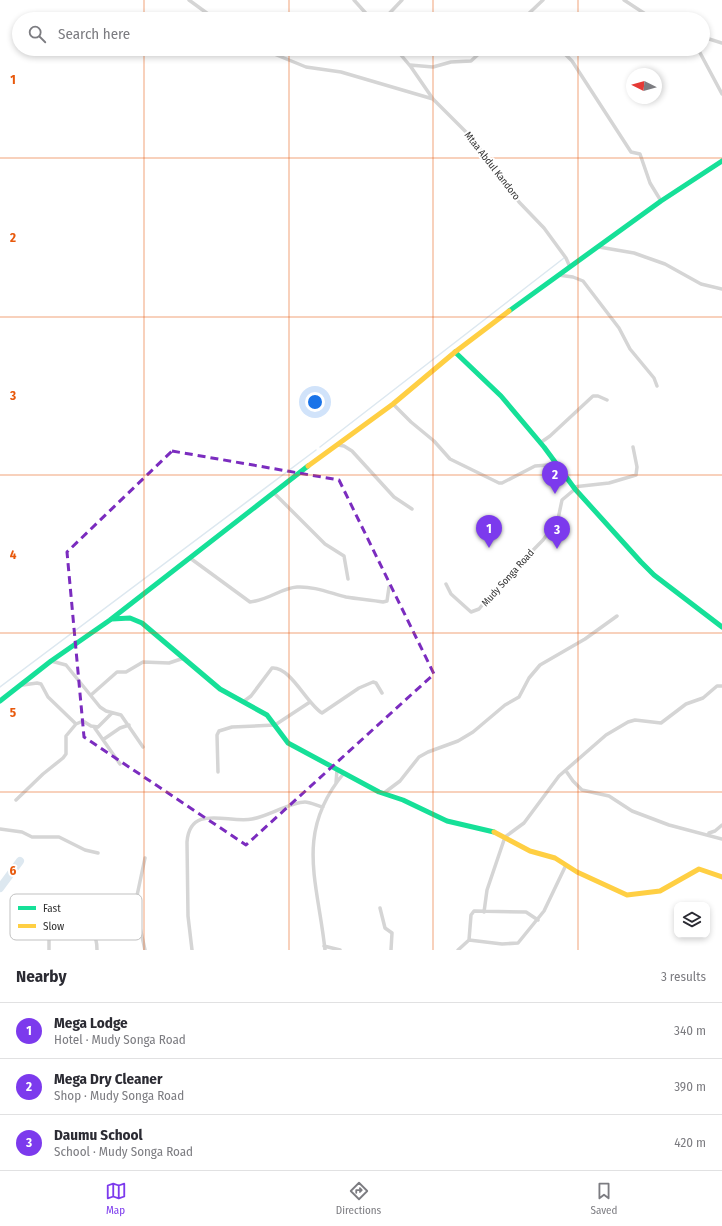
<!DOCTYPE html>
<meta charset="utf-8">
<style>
:root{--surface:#fff;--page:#f7f7f7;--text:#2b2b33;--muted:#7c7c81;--line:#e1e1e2;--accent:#7c3aed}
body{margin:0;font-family:"Fira Sans Condensed",sans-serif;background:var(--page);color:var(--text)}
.controls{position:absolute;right:12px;bottom:12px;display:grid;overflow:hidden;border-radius:8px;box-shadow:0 2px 6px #0003}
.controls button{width:36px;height:36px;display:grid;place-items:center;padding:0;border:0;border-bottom:1px solid var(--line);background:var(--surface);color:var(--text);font:20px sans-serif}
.compass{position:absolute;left:626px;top:68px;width:36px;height:36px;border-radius:50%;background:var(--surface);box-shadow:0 2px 6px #0003;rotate:275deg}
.you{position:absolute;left:315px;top:402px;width:14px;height:14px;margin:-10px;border:3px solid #fff;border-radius:50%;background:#1a73e8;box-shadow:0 0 0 6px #1a73e833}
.badge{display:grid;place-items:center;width:26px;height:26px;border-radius:50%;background:var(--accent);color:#fff;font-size:13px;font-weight:700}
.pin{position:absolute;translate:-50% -33px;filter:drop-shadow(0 1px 2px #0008)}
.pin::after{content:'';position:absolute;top:21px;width:14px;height:12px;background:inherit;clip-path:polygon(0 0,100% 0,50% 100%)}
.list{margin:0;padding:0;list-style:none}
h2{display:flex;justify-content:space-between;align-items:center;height:52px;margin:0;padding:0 16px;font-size:17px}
h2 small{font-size:13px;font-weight:400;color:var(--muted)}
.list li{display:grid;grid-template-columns:26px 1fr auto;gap:12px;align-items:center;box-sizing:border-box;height:56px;padding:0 16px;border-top:1px solid var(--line)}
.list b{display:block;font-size:15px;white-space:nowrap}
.list p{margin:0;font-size:13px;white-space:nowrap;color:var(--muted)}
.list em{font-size:13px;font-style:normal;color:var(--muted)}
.icon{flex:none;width:22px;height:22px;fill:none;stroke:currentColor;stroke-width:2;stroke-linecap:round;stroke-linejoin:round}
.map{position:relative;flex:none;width:722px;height:950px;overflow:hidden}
.search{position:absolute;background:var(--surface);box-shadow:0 2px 6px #0003;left:12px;right:12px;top:12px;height:44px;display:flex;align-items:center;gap:10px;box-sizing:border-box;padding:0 14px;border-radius:22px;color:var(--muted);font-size:15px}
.sheet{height:220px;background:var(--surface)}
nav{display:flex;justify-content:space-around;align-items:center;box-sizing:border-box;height:56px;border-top:1px solid var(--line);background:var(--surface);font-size:11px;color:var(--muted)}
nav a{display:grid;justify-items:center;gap:2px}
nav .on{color:var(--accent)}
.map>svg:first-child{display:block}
</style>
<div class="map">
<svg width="722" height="950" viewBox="0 0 722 950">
<rect width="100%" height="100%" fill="#fff"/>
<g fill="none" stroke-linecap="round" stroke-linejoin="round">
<path stroke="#dde8f0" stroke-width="1.5" d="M320,447L564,258
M0,687L316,450"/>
<path stroke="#dde8f0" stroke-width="8" d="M0,888L20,861"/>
<path stroke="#d5d5d5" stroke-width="3.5" d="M189,0L215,19
M354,0L371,19
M624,0L653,19
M384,19L402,0
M523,19L543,0
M703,37L722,43
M262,49L306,67L341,72L433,99
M396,49L411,67L433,99L470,136L519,202L544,228L566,258L570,267
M560,49L572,61L631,152L640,154L650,183L661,201
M698,49L722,94
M410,65L433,67L451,62L471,61L484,49
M599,247L634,253L665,264L701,284L722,289
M558,275L573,277L583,281L619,328L630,349L654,378L657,386
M393,404L411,422L434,441L450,459L499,483H502L535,466L548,465L555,462
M540,443L550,436L593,396H598L607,400
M338,445L344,446L352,451L394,497L412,509
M573,487L609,483L636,475L637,467L633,447
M274,493L325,544L344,556L348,579
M190,558L250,602C269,600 281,588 297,587C314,586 330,593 346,597C358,599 371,600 383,602L387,601L389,587
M446,584L451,594L471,612L479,609L498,586L543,540L558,519L562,500L575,489
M51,661L66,665L100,707L106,711L121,715L143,747
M23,685L37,683L41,684L48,697L76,724
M91,695L117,672H126L143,662L169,663L184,658
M243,702L251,696L272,668C290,666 307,704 322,713L359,688L373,682L376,683L382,693
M94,727L120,764
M104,739L120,728L129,725
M566,771L573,781L582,790L609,796L632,811L669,825L722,839
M218,772L217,735L219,731L232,727L275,725L310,702
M336,783L337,770
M384,793L400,781L419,757L428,752L458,741L473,732L505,705L519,697L529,678L540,665L585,639L617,616
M16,800L43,774L63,758L66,754V736L76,724L83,721L91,726L98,727L112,713
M0,829L22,832L32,837H59L85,850L98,853
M709,833L715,831L722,825
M145,858L135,905L145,950
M380,908L385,928L392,933L391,950
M484,912L487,890L505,837L524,823L559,776L606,735L628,722L635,720L661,723L686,704L703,698L717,686H722
M469,940L471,915L474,911L526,912L538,920
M324,946L340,950
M49,950V933C56,928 87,929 93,935C97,938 97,945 97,950
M192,950L188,916L187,842C190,803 229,824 252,819C266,817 291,802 305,802C310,802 318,806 323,807
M325,950C318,882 294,833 344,773
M458,950L469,940L502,944L518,943L544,911L566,865"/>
<path stroke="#16e098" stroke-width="5" d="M509,311L661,201L722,161
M455,352L501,396L544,447L575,489L641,562L654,575L722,627
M112,619L130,618L142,623L220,689L267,715L288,743L379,792L403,800L447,821L494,832
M0,701L51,661L110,620L308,466"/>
<path stroke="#ffcf43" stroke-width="5" d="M308,466L393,404L455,352L509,311
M494,832L530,851L555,858L577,872L627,895L660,891L699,869L722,877"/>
</g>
<path fill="none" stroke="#7b2cbf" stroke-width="3" stroke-dasharray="8 5" stroke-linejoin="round" d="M172,451L339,480L434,674L246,845L84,737L67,552Z"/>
<path fill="none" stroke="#e8590c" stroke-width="1" stroke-opacity="0.55" d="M144,0V19M289,0V19M433,0V19M578,0V19M144,49V950M289,49V950M433,49V950M578,49V950M0,158H722M0,317H722M0,475H722M0,633H722M0,792H722"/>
<g text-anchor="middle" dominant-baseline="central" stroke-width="4" stroke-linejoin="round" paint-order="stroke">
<g font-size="10" fill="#313131" stroke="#fff">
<text transform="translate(492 166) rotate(52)">Mtaa Abdul Kandoro</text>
<text transform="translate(508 578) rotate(-48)">Mudy Songa Road</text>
</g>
</g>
<rect x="10" y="894" width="132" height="46" rx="6" fill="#fff" stroke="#c1c1c1" stroke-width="1"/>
<rect x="18" y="906" width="18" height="4" fill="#16e098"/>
<rect x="18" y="924" width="18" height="4" fill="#ffcf43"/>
<g font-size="11" fill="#313131">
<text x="43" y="912">Fast</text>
<text x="43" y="930">Slow</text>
</g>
<g font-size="13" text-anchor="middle" font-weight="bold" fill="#e8590c" stroke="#fff" stroke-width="4" stroke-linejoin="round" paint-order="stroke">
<text x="13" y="84">1</text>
<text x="13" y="242">2</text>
<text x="13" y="400">3</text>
<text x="13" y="559">4</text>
<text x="13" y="717">5</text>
<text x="13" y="875">6</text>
</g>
</svg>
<div class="controls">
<button><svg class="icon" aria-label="layers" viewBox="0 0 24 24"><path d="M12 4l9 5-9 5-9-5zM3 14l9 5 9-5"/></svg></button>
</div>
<svg class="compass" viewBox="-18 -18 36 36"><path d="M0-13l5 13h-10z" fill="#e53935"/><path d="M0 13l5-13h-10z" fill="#7c7c81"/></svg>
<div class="you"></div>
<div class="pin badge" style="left:489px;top:548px">1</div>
<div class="pin badge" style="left:555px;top:494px">2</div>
<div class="pin badge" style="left:557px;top:549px">3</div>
<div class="search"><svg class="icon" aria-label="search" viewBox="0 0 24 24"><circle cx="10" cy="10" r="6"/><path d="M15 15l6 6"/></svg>Search here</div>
</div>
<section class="sheet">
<h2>Nearby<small>3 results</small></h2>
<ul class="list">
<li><span class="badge">1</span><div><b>Mega Lodge</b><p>Hotel · Mudy Songa Road</p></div><em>340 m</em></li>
<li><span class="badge">2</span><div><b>Mega Dry Cleaner</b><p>Shop · Mudy Songa Road</p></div><em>390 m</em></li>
<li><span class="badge">3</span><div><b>Daumu School</b><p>School · Mudy Songa Road</p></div><em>420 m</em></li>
</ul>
</section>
<nav>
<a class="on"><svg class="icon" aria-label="map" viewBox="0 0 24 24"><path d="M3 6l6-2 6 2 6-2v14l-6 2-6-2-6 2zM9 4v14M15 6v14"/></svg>Map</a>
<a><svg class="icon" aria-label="directions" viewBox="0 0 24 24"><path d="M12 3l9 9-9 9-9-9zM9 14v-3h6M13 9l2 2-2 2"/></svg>Directions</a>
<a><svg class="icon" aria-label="saved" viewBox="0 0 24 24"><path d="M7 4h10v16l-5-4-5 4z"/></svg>Saved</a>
</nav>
